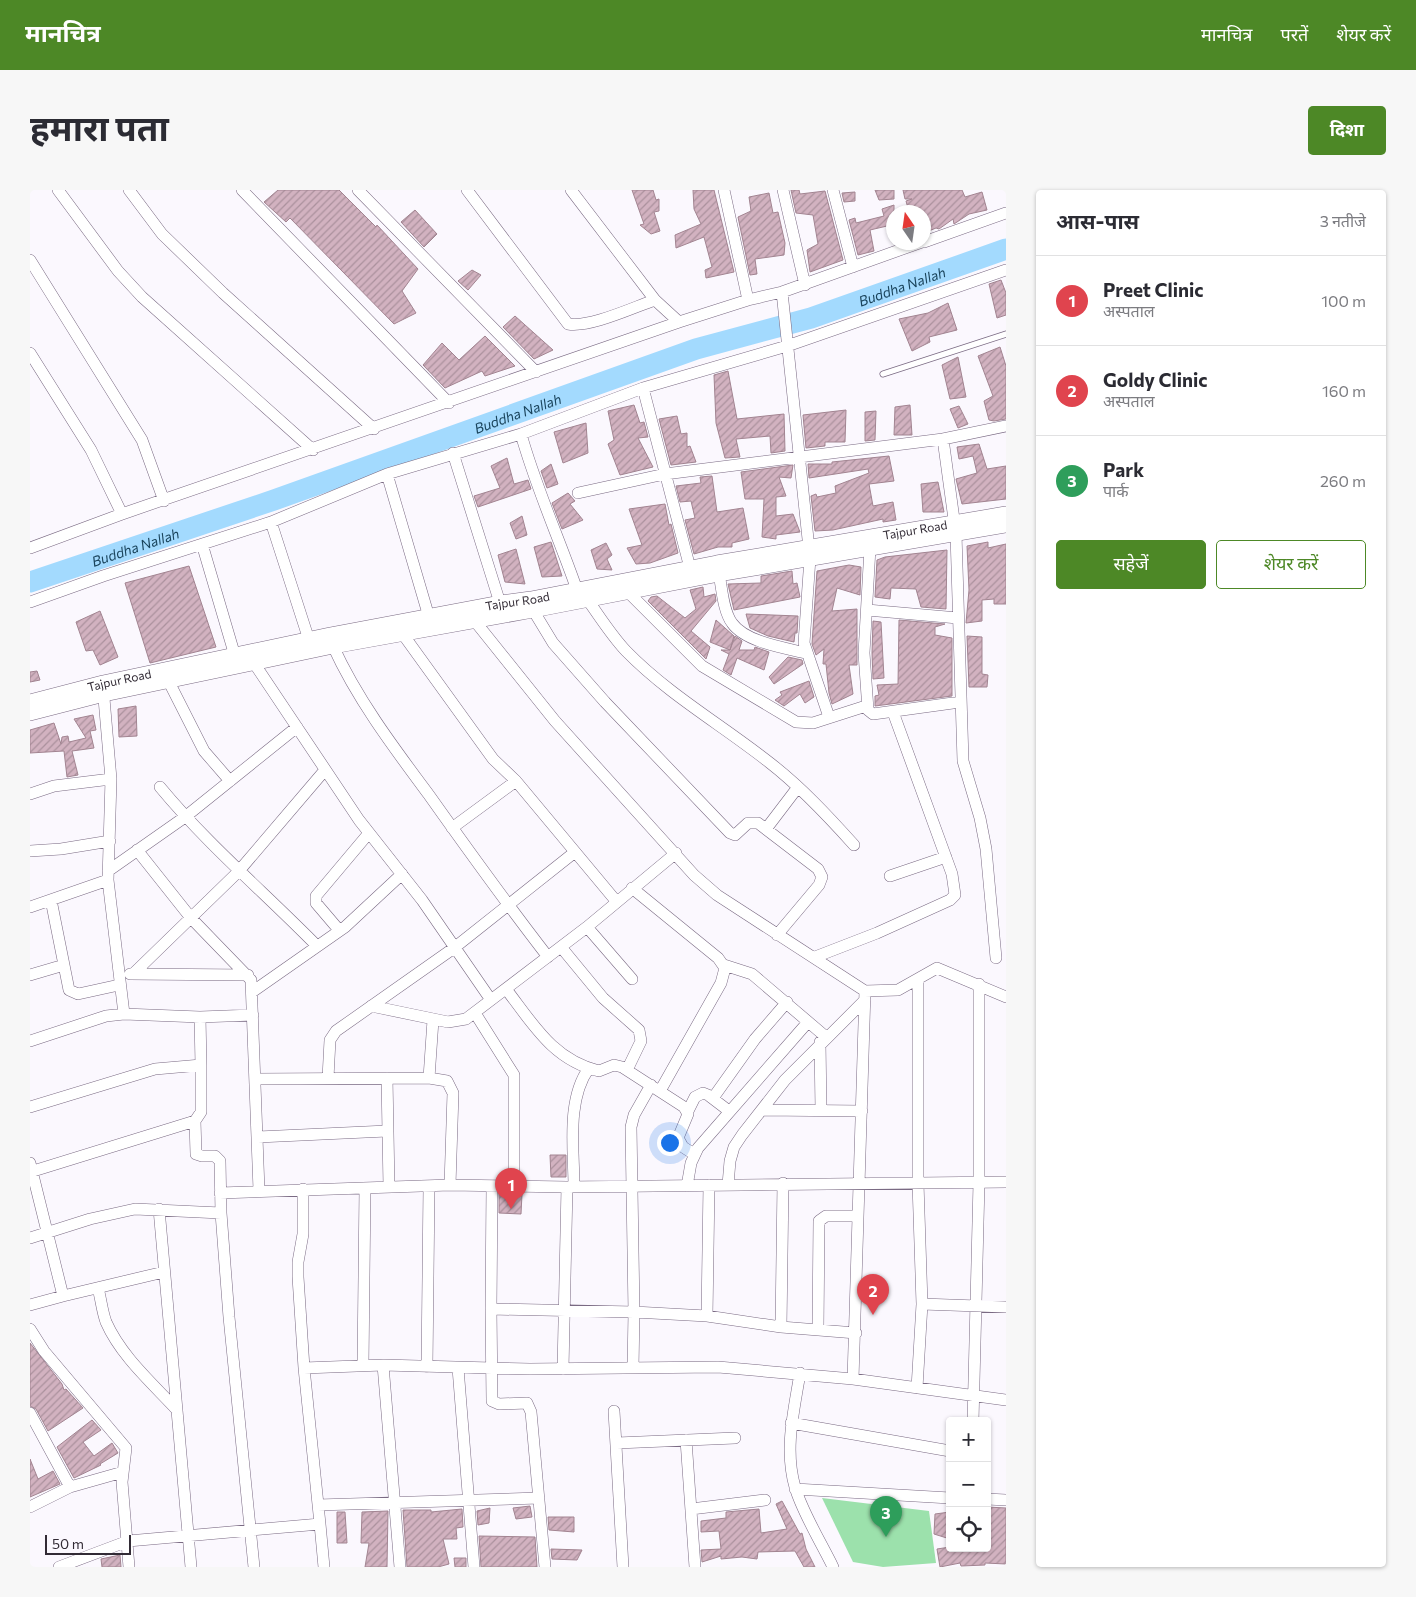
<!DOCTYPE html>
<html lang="hi">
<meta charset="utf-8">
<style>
:root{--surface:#fff;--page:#f7f7f7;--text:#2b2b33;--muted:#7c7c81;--line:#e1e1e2;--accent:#4d8826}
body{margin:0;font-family:Commissioner,"Noto Sans Devanagari",sans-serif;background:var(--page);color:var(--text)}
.controls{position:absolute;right:15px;bottom:15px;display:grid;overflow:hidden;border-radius:5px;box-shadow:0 1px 4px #0004}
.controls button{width:45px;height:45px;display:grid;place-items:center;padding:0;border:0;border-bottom:1px solid var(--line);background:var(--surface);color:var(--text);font:25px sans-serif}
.compass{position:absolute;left:856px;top:15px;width:45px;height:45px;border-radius:50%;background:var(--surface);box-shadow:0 1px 4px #0004;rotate:347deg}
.scale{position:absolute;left:15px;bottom:12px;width:86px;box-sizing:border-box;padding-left:5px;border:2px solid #322b35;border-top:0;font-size:14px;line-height:18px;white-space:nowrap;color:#322b35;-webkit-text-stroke:4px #fbf8fe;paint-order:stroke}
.you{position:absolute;left:639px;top:952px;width:18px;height:18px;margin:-12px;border:4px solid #fff;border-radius:50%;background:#1a73e8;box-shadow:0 0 0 8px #1a73e833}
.badge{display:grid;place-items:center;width:32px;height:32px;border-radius:50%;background:var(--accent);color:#fff;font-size:16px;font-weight:700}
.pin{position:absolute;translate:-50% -41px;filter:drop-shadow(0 1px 2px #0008)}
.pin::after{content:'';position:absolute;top:26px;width:18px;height:15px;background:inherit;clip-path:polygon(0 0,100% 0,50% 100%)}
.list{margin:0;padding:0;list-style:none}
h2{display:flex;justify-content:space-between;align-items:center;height:65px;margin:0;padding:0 20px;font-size:21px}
h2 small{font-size:16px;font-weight:400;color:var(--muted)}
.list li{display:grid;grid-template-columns:32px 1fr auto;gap:15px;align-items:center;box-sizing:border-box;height:90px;padding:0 20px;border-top:1px solid var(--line)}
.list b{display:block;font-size:19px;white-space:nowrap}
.list p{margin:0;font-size:16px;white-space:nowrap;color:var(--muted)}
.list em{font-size:16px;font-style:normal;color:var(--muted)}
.actions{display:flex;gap:10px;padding:15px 20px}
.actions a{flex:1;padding:11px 0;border:1px solid var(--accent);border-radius:5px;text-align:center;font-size:18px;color:var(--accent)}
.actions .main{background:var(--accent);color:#fff}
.icon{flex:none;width:28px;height:28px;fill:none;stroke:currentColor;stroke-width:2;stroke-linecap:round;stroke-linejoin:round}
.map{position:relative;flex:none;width:976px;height:1377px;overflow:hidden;border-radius:5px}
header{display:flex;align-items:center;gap:30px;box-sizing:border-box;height:70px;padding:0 25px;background:var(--accent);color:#fff}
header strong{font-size:24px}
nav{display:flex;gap:28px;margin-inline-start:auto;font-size:18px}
.intro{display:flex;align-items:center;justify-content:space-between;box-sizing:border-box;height:120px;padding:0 30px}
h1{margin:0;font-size:35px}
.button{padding:12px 22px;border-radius:5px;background:var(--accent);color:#fff;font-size:18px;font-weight:700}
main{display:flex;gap:30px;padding:0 30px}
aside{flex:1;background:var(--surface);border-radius:5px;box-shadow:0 1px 4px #0004}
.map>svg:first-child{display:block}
</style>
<header>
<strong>मानचित्र</strong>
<nav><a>मानचित्र</a><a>परतें</a><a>शेयर करें</a></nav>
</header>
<div class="intro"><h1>हमारा पता</h1><a class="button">दिशा</a></div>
<main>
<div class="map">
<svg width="976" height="1377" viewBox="0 0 976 1377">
<defs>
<pattern id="building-hatch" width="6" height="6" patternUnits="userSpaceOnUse" patternTransform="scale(1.25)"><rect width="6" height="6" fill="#d2b2c0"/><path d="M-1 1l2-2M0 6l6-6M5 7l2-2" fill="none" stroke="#ab919d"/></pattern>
</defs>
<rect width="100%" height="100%" fill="#fbf8fe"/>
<path fill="#9ce1ac" d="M792,1308L899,1321L906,1373L853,1377L823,1372Z"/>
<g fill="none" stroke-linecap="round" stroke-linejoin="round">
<path stroke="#a3dafe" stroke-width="21" id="s1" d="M0,392L244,310L666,159L781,128L976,59"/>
</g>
<path fill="url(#building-hatch)" stroke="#a28491" d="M248,0H309L346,37L347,35L388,79L372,101L386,123L364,134L260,28L256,32L234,12Z
M602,0H623L626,10L629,9V21L624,22L630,41L621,44L610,35L614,34Z
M663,0H684L704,82L676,88L675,80L682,77L674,47L646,58L645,45L671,34L664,19Z
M761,0H769L770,4L795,1L813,70L780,82L777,60L788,54L783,25L766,23Z
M845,0H864V9L849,10Z
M873,0H932L935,7L952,2L957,20L939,24L924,34L923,29L909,39L906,38L894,43V22H879L876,11L882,9H875Z
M825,2V11L814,12L812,3Z
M739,3L743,23L748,22L755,53L754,65L725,69L727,84L720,85L708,27L721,21L719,7Z
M864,15V49L857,36L840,40L844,61L828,65L819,30L825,28L826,33L854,26L852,19Z
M385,20L407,44L394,57L371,32Z
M442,80L451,85L438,100L428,91Z
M971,90L976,103V125L967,128L959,94Z
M918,113L927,140L899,147L900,152L882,161L869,129L898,123Z
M485,126L523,160L504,169L473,137Z
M455,146L485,176L455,186L452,181L415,198L393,175L412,153L429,170Z
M970,157L976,176V229L964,231L959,230L954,211L963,206L948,166Z
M928,167L936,207L920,209L912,175Z
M698,181L707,229L754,224L755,261L741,263L740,246L706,249L710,267L695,268L686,233L684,185Z
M604,215L610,233L614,232L618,247L608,248L623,277L590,285L578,254L584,250L578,221Z
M880,215L882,245H864L865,217Z
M929,216L938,234L928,238L920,219Z
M816,220L815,252H795V256L776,258L773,225Z
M846,221L845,250L835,251V222Z
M647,226L651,244L657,243V257L660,256L666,272L641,275L629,229Z
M556,233L558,263L533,273L524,242Z
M949,254L957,279L976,276V309L932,314L926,289L947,283L943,266L929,269L927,257Z
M859,266L864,291L839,294L843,316L863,312L866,330L853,332V329L803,340L785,341L781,306L786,304L787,307L806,303L805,296L839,283L838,279L779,288L778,274H802V272Z
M477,268L484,294L498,290L501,299L448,317L444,306L470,298L461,276Z
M521,274L528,294L517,298L511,281Z
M763,275L761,288L749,287L756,306L746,307V326L763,324L770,342L746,345V349L732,347L734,309H715L711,282Z
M682,286L687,322L713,318L719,349L702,353V357H688L664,364L655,330L665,328L661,311L650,312L646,296L671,293L670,287Z
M908,292L914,322H893L891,294Z
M538,303L545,311L540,314L553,330L532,339L522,313Z
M635,314L639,335L641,334L648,363L620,373L606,374L597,358L612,355L599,319Z
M492,326L497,345L486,349L480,333Z
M521,352L532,386L512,387L504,357Z
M958,352V358L976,354V414H964V409L952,410V431L936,433L939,400L937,356Z
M576,353L582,365L577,369L582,380L567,379L561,360Z
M486,359L495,394L475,392L468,365Z
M917,360L916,419L891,417L886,399L861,398L860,409L845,407L847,370L855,367Z
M819,375L831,377L830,405L807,398L802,421L827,419V475H819L823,504L802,514L799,503L796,474H793L794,459L786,465L782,454L787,381Z
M159,376L186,457L120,473L95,393Z
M762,381L763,394L767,393L770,407L704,420L698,394L731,393V386Z
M673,397L674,407L685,404L686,411L661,441L680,457L676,469L618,411L621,407L627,406L655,428L666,419L660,400Z
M70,421L88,467L70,475L63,460L56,461L46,432Z
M716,424L768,426L767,443H765L764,452L738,446L720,438Z
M686,430L704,446L700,460L680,452Z
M869,430L915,434L905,437V445L922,448V506L845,516V506L849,505L847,495L868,494Z
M843,431L851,432L854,488L843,489L842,463Z
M705,446L712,451L709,460H724L725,457L739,462L734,480L707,468L701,485L693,480L699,464L691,460H700Z
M937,446L952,447V484L958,485L957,497H939Z
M758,467L772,470L773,474L744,494L739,487Z
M7,481L10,490L0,492V482Z
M779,491L784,507L775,513L770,504L754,516L745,510L752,505L750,502Z
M106,516L107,546L89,547L88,519Z
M63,525L66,540L60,541L64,558L42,561L48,585L37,587L34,561L0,563V540L24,533L31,554L32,547L38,546L39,552L56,548L44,529Z
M520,965H536V987H521Z
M469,1003L492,1004L491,1024L469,1023Z
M0,1153L32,1194L34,1200L36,1199L53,1218L18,1241L6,1219L0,1216Z
M62,1230L71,1240L53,1252L64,1266L82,1253L88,1263L70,1274L71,1275L44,1288L27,1257Z
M0,1269L8,1289L23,1281L30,1294L0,1307Z
M752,1311L770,1344L772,1343L776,1359L785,1377H774L765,1361L728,1362L727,1369L712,1367L691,1369V1366L672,1372L671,1360L691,1359L689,1341L671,1342V1331L696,1328V1322L729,1319L731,1343L757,1339L746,1314Z
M500,1316L502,1327L486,1329L483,1318Z
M957,1317L976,1318V1374L955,1373V1375L931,1376L930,1373L910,1377L907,1359L920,1357L959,1358Z
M460,1318L459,1333L448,1335L447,1321Z
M432,1319L433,1337L426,1338L427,1349H413L419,1374L408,1377H377L373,1320H401V1322Z
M358,1321L357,1377H335L339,1353H331L332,1322Z
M307,1322H315L317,1353H307Z
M920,1322V1349L904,1344L905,1324Z
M518,1327H544V1342L519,1340Z
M449,1346L505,1347L507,1377H451Z
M521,1359L552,1360L547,1370L522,1369Z
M90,1365L91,1377H72L71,1369Z
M424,1368H436V1377H425Z"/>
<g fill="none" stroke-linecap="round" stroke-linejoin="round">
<g stroke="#7a6a83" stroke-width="7">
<path id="lane" d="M853,184L976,144"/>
</g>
<g stroke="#7a6a83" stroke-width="12">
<path id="street" d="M28,0L88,81L112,107L283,260
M99,0L132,44L193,103L344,239
M212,0L419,213
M328,0L506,182
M437,0L538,134C560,138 604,117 625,110
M541,0L625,110L649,132
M694,0L718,110
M753,0L775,95
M803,0L823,77
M894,52L976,23
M0,70L112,250L134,311
M752,102L780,368L774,453L799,527
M0,163L61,260L92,324
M613,198L660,378
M491,244C506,298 529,348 547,400
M913,249L926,344L933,571L950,628L956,659L966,768
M423,263L470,413
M357,284L399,427
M548,303L635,284L913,249L976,236
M241,332L279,450
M172,354L205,466
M0,358L92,324L649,132L718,110L752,102L892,52
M840,358L834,463L838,520L843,524L930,512
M689,384C692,398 693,421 702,433C715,452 755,458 776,463
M598,402L672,476L766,532L783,533L836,516
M557,409C570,427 581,445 596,461C639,505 692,535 740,573C771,597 798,626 824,655
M0,412L73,386L241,332L357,284L491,244L613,198L757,156L976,80
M503,420L523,453L575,512L700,643L705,645L718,633H728L788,679L792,687L789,695L747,745
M837,420L928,428
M444,430L525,531L664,685L687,705L835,801L868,800L907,778L976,807
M372,443L463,569L486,591
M303,456C327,509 364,558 399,605C438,660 477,714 518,767
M224,473L329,630L392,710L461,810
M139,492L174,561L200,591
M130,597C178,655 235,703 287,756
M0,604L24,596L81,589
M422,638L486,591L586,711
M736,639L768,597
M107,660L161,728L221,790L229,1000
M0,661L31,659L80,651
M78,681L155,627L267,537
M860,686L916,667
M78,690L94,824
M602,698L688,768L695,778L691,793L630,901
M21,710L39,800L48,804L89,795
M0,717L78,690L81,589L73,497
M557,737L602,789
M309,740L286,713V706L339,643
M531,757L573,808L609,840L611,851L597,880
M785,767L847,743L920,710L925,705L922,684L863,522
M694,775L722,784L796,847
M100,784L218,785
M103,784L208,682L295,580
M0,785L34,775
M476,799C503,834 523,870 569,881L584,875L592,877L654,917L658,924L648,948L653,957L664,964
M222,802L315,737L372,684
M341,816L418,832L436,829L557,737L646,663
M445,823L484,885V996
M0,851L76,826L94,824L170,827L223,825
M790,852L791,920
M298,888L300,850L306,841L424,758L545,662
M357,888L359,997
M399,888L403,830
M226,889L399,888L417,891L423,903L420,995
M683,908L725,849L757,812
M0,917L125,879L171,875L170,827
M732,920L832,921
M658,921L665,907L673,903L678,905L699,921
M165,931L166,964L172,966H185L190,971L191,1023L199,1127L224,1377
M228,947L357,941
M0,973L33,1106L0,1115
M0,982L165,931L171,922V875
M698,995L700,971L704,957L712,945L755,890L835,810
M462,996L461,1119L604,1122L677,1126L751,1137L826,1143
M657,996L661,973L668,958L778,832
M544,997C544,960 536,910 559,878
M190,1003L420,995L537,997L976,992
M129,1019L161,1377
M0,1048L60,1029L105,1019L191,1023
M68,1098C71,1109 72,1121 76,1132C91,1166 122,1193 147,1220
M33,1106L134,1082
M892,1114L976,1117
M461,1119L462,1211L469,1214L497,1213L501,1222L515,1377
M677,1126L679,995
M751,1137L753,993
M0,1139L14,1161L96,1258L92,1292L99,1377
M788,1140L789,1031L796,1026H828
M333,1175L335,998
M353,1175L370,1377
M397,1177L399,997
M274,1178L353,1175L500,1179L688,1177L823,1189L976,1210
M428,1178L444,1377
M603,1178L604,1122L601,937L604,925L621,895
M533,1179L537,997
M770,1183C764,1221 754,1259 765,1297C772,1322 792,1354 803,1377
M823,1189L835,801
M887,1198L892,1114L888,993V789
M584,1221L593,1377
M0,1223L40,1297
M943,1231L949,993V794
M761,1233L920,1261
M656,1250L665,1377
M587,1253L705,1248
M765,1299L920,1308
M957,1309L976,1310
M288,1315L509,1308
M0,1317L40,1297L93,1282
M661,1319L735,1310
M290,1334L294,1377
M29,1377L98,1351L290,1334L274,1178L268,1087V1072L273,1044V999"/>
</g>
<g stroke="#7a6a83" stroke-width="16">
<g id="secondary">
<path id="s2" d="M0,512L73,493L300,445L470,413L501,409L687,373L976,324"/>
<path d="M0,523L74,504L303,456L503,420L689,384L976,335"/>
</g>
</g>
<use href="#lane" stroke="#fff" stroke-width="5.5"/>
<use href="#street" stroke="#fff" stroke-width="11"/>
<use href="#secondary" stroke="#fff" stroke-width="15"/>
</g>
<g text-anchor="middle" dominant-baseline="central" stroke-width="5" stroke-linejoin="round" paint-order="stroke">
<g font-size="12" fill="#322b35" stroke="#fbf8fe">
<text stroke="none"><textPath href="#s2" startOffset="902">Tajpur Road</textPath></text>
<text stroke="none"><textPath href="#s2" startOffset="498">Tajpur Road</textPath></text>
<text stroke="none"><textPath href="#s2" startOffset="92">Tajpur Road</textPath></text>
</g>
<g font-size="14" font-style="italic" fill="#1a445c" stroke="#fbf8fe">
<text stroke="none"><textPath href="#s1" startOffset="921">Buddha Nallah</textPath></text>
<text stroke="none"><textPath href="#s1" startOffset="516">Buddha Nallah</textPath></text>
<text stroke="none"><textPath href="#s1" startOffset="111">Buddha Nallah</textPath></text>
</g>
</g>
</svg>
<div class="controls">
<button>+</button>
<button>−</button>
<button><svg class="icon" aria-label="locate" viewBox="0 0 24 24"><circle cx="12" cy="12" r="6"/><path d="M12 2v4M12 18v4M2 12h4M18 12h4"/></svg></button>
</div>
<svg class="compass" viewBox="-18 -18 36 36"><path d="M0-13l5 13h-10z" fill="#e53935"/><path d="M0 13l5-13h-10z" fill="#7c7c81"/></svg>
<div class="scale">50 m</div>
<div class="you"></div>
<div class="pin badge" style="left:481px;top:1019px;background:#e0444e">1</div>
<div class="pin badge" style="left:843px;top:1125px;background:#e0444e">2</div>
<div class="pin badge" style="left:856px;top:1347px;background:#2e9e5b">3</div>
</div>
<aside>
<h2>आस-पास<small>3 नतीजे</small></h2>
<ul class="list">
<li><span class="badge" style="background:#e0444e">1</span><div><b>Preet Clinic</b><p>अस्पताल</p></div><em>100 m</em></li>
<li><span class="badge" style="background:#e0444e">2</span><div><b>Goldy Clinic</b><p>अस्पताल</p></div><em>160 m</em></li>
<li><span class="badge" style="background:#2e9e5b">3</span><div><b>Park</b><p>पार्क</p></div><em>260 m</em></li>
</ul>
<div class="actions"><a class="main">सहेजें</a><a>शेयर करें</a></div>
</aside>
</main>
